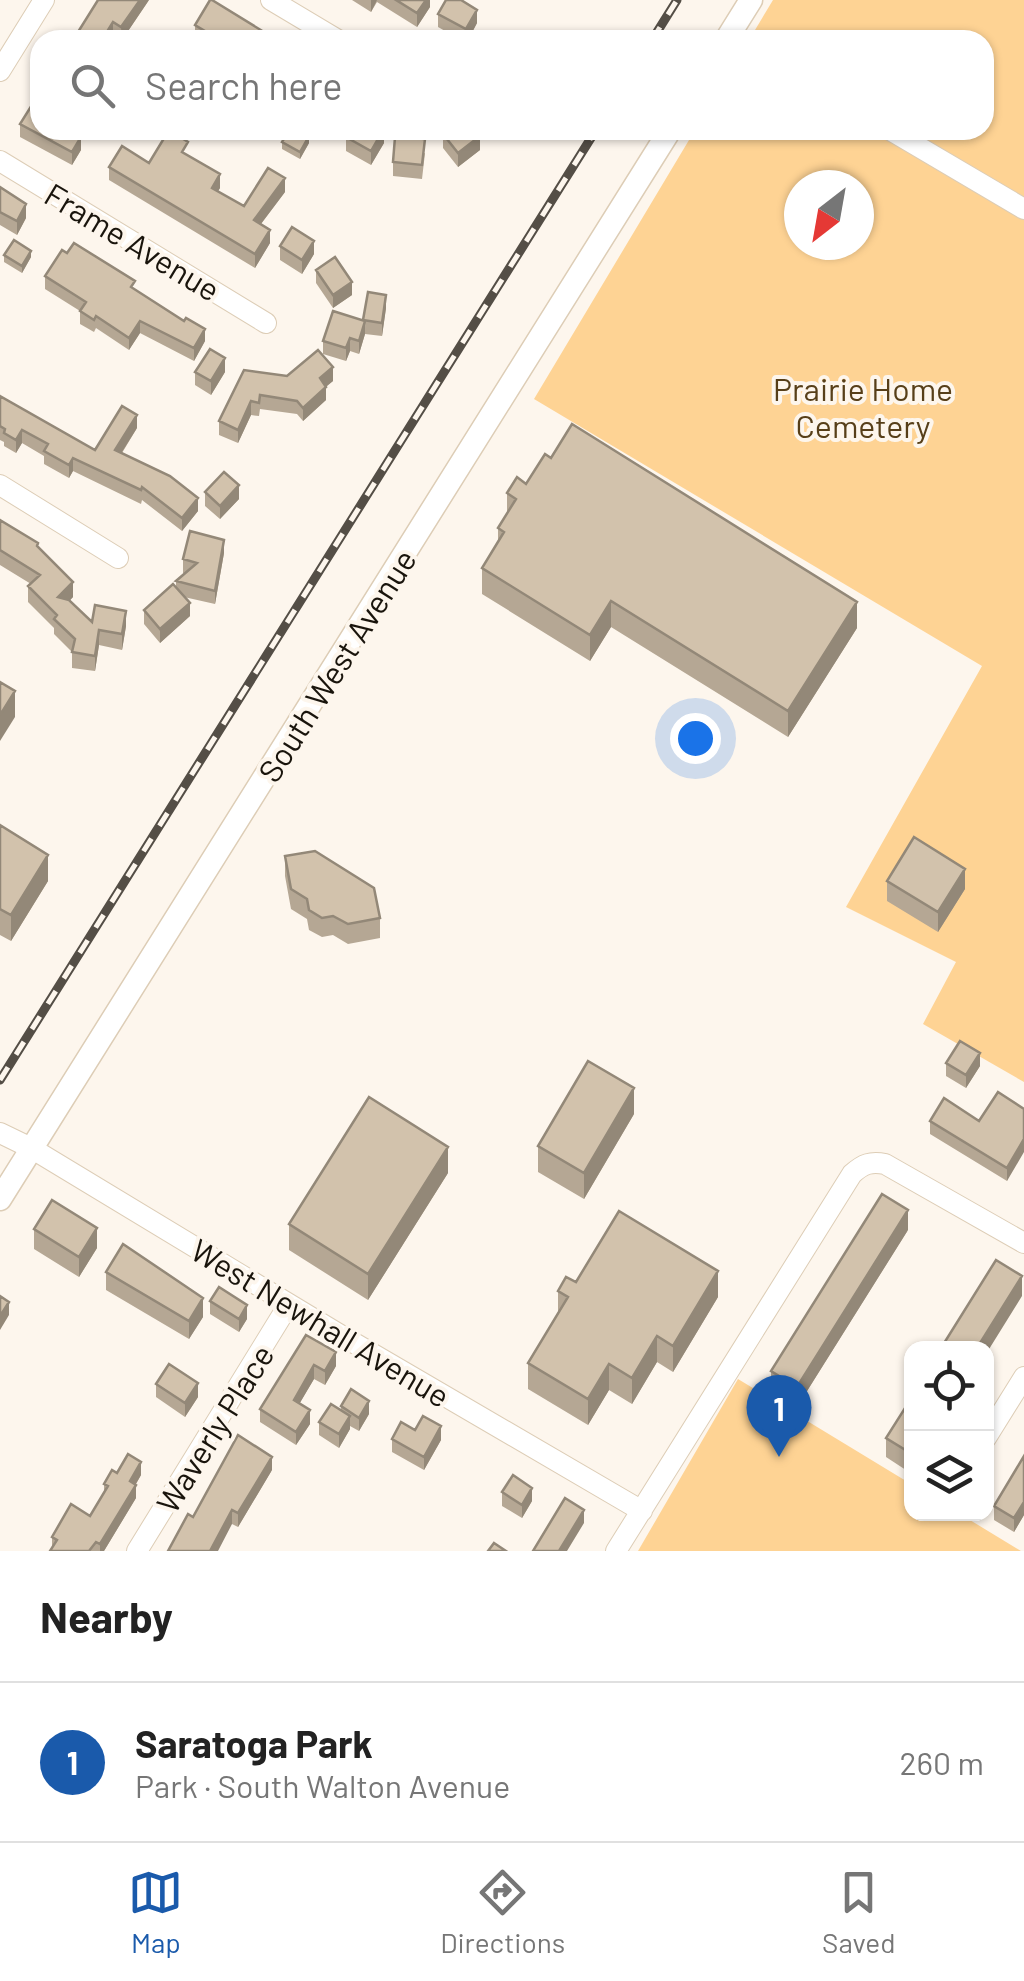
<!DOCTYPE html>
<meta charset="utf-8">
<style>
:root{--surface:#fff;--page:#f6f6f6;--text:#222;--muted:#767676;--line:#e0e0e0;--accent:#1a5aab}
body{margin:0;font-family:Barlow,sans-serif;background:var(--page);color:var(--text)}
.controls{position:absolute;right:30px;bottom:30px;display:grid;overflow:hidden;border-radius:20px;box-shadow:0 2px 8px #0004}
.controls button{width:90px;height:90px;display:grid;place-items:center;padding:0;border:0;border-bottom:2px solid var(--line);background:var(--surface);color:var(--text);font:50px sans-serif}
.compass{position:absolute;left:784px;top:170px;width:90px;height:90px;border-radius:50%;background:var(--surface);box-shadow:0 2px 8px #0004;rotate:211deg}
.you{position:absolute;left:695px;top:738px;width:35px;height:35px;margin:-25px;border:8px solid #fff;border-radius:50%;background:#1a73e8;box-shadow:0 0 0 15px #1a73e833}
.badge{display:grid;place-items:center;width:65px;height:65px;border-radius:50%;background:var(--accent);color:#fff;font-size:32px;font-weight:700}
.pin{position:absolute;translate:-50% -82px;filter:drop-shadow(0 2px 5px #0008)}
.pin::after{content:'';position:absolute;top:52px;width:35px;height:30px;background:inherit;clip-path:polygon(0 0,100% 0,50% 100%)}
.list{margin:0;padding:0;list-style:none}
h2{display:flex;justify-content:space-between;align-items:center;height:130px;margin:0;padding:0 40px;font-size:42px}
h2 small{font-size:32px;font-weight:400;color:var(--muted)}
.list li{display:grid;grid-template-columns:65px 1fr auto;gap:30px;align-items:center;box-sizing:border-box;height:160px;padding:0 40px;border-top:2px solid var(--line)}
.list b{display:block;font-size:38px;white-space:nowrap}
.list p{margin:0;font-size:32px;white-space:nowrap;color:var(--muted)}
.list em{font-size:32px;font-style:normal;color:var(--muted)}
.icon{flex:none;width:55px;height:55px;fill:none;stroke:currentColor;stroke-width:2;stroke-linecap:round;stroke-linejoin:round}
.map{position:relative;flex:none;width:1024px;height:1551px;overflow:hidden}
.search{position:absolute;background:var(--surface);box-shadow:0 2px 8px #0004;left:30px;right:30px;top:30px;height:110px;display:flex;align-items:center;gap:25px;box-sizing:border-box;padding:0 35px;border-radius:30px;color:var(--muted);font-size:38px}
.sheet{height:290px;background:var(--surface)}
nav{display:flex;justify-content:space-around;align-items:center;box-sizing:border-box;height:140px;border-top:2px solid var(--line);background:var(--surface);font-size:28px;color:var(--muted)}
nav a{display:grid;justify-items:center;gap:5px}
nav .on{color:var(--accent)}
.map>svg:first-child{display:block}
</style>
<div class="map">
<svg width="1024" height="1551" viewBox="0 0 1024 1551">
<rect width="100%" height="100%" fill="#fdf6ed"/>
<path fill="#fed394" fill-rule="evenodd" d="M773,0H1024V1082L923,1024L956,962L846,907L982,666L534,399L695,130H984V40H749ZM799,185H859V245H799Z
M738,1379L911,1484L912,1514H960L1021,1551H638Z"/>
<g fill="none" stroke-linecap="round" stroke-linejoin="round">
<g stroke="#ddcdb6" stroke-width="22">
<path id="minor" d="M271,0L338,40
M0,71L44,0
M890,130L1024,209
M0,161L266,323
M0,485L118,558
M0,1133L31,1148L337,1333L642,1511
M986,1438L1024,1377
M137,1551L289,1304
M616,1551L852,1174C863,1164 871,1161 885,1164L1024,1243"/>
</g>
<g stroke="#ddcdb6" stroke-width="25">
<path id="tertiary" d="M726,40L751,0
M0,1199L670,130"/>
</g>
<use href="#minor" stroke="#fff" stroke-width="20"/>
<use href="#tertiary" stroke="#fff" stroke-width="22"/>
<g stroke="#544e46" stroke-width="9">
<path id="rail" d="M652,40L677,0
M0,1080L596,130"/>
</g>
<use href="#rail" stroke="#fdf6ed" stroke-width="5" stroke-dasharray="15" stroke-linecap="butt"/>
</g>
<path fill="#b5a794" d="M149,0L122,40L113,35L73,40Z
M352,0H430V7L417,27L377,2L371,12Z
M438,14L477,23L468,40H461L438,27Z
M195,25L277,40H199L195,38Z
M20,124L40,130L81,150L72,165L20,137Z
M443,134L480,150L458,167L443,148Z
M346,137L384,143L371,165L346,151Z
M282,142L309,143L300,159L282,149Z
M425,153L422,179L393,176V162Z
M188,156L220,188L218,191L244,206L285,192L261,224L270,243L255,268L109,180V167L149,163Z
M0,187L26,218L17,235L0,225Z
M280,246L314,254L302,274L280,260Z
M4,255L31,257L22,273L4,262Z
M316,270L352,295L333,308L316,283Z
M45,276L135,290L205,341L194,361L140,333L129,350L96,328L94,332L80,324V311L45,289Z
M386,308L382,336L365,334L359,354L350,351L346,361L323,354V341Z
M195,372H225L211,395L195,385Z
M287,376L333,381L326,386V400L303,421L297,414L260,409L259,416L251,415L238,443L219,435V421Z
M0,396L95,450L137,428L122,453L198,511L182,531L142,500L141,504L73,471L69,478L44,464V456L22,443L16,453L4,446V442L0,440Z
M526,484L857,628L788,737L611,627L590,661L482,594V568L498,541V528L507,514V493Z
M205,492L239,499L220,519L205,506Z
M0,520L38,547L73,597L70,600L92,622L126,626L122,650L99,645L95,671L72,668V652L54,634V628L28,602V586L31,584L0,565Z
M224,553L215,604L184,597L190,616L160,643L144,624V610L176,588V581L185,573H183V559Z
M0,825L48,881L11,941L0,935Z
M285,856L380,918V938L348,944L333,935L322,937L309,930L307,919L291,909L285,876Z
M887,881L965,889L938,932L887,901Z
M946,1063L980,1066L966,1088L946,1076Z
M1024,1109L1007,1181L930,1134V1121H979Z
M634,1114L584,1199L538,1172V1146Z
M448,1173L368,1300L289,1250V1224Z
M34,1229L97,1248L79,1277L34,1249Z
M908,1230L797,1407L771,1391V1371Z
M106,1272L203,1317L189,1339L106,1290Z
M576,1282L718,1297L673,1372L657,1362L632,1404L609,1390L588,1425L528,1389V1363L558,1313V1291Z
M210,1301L247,1319L239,1332L210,1314Z
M306,1335L336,1366L325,1385L314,1379L299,1404L310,1424L296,1445L260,1422V1409Z
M156,1384L198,1397L185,1417L156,1397Z
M912,1397V1474L886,1457V1438Z
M341,1406L369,1414L359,1431L350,1426V1429L339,1448L319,1435V1422L341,1410Z
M415,1430L441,1440L424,1470L392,1452V1439Z
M1024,1456V1515L1014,1532L994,1520V1506Z
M272,1470L238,1527L232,1524L193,1517Z
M117,1473L141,1475L136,1484V1498L104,1551H50L52,1548V1537L90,1516L104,1492V1484Z
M502,1492L532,1501L522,1518L502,1506Z"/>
<path fill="#938878" d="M140,0H149L122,40L121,27Z
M371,0H377L371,12Z
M426,0H430V7L417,27V13Z
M477,10V23L468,40H466V29Z
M113,22V35L110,40H102Z
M384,130V143L371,165V151Z
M309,136V143L300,159V152Z
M480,136V150L458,167V153Z
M81,137V150L72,165V152Z
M220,174V188L212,201V188Z
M285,178V192L254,233V220Z
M26,204V218L17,235V221Z
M270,230V243L255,268V254Z
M314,241V254L302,274V260Z
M31,251V257L22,273V266Z
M352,282V295L333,308V295Z
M386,295V308L382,336V323Z
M140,321V333L129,350V338Z
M365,321V334L359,354V341Z
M205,329V341L194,361V348Z
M350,338V351L346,361V348Z
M225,358V372L211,395V381Z
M333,367V381L320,392V378Z
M326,387V400L303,421V408Z
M251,401V415L238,443V430Z
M137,415V428L115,463V450Z
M22,430V443L16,453V440Z
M73,458V471L69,478V465Z
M239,485V499L220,519V506Z
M198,498V511L182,531V518Z
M224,540V553L215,604V591Z
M73,582V597L58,613V597Z
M611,601V627L590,661V635Z
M857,602V628L788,737V711Z
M190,603V616L160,643V629Z
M126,611V626L122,650V634Z
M99,630V645L95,671V656Z
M15,691V717L0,741V715Z
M48,855V881L11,941V915Z
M965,869V889L938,932V912Z
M980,1053V1066L966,1088V1075Z
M634,1088V1114L584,1199V1173Z
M1024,1139V1152L1007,1181V1168Z
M448,1147V1173L368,1300V1274Z
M908,1210V1230L797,1407V1387Z
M97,1228V1248L79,1277V1257Z
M718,1271V1297L673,1372V1346Z
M1022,1276V1296L986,1354V1348H977Z
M203,1298V1317L189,1339V1321Z
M9,1302V1315L0,1330V1316Z
M247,1305V1319L239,1332V1319Z
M657,1336V1362L632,1404V1378Z
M336,1352V1366L325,1385V1371Z
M609,1364V1390L588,1425V1399Z
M314,1365V1379L294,1413V1400Z
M198,1383V1397L185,1417V1403Z
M369,1401V1414L359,1431V1418Z
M310,1410V1424L296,1445V1432Z
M350,1416V1429L339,1448V1434Z
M441,1426V1440L424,1470V1457Z
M272,1457V1470L238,1527V1513Z
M141,1462V1475L130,1494V1481Z
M136,1485V1498L104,1551H100V1544Z
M532,1488V1501L522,1518V1505Z
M1024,1502V1515L1014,1532V1518Z
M232,1510V1524L218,1551H210Z
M584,1510V1523L567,1551H559Z"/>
<path fill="#d2c2ac" stroke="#938878" stroke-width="2.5" d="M98,0H140L121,27L113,22L102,40H73Z
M210,0H212L277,40H220L195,25Z
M396,0H426L417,13Z
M446,0H461L477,10L466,29L438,14Z
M40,92V130H70L81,137L72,152L20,124Z
M169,130L188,142L182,152L220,174L212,188L244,206L268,168L285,178L254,220L270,230L255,254L109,167L122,146L149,163Z
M289,130H297L309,136L300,152L282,142Z
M350,130H383L371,151L346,137Z
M449,130H475L480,136L458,153L443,134Z
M395,137L425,139L422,165L393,162Z
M0,187L26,204L17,221L0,212Z
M292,227L314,241L302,260L280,246Z
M14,240L31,251L22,266L4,255Z
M74,243L135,281L131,287L184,321L186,318L205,329L194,348L140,321L129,338L96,316L94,320L80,311L86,302L45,276L62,250L67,253Z
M335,257L352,282L333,295L316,270Z
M368,292L386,295L382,323L363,320Z
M333,311L365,321L359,341L350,338L346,348L323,341Z
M210,349L225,358L211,381L195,372Z
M318,350L333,367L320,378L326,387L303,408L297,401L260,395L259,403L251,401L238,430L219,421L244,370L287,376Z
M0,396L95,450L122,406L137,415L115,450L170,476L198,498L182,518L142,487L141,490L73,458L69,465L44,451L48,444L22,430L16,440L4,433L5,429L0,426Z
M572,424L857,602L788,711L611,601L590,635L482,568L504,532L498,528L516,499L507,493L517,477L526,484L545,454L551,458Z
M224,472L239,485L220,506L205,492Z
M0,520L38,543L37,546L73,582L58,597L69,600L92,622L95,605L126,611L122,634L99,630L95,656L72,652L75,639L54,619L57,615L28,586L40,575L0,550Z
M190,531L224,540L215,591L176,581L197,563L183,559Z
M173,584L190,603L160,629L144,610Z
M0,682L15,691L0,715Z
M0,825L48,855L11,915L0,909Z
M914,837L965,869L938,912L887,881Z
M315,851L374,888L380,918L348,924L333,916L322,918L309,910L307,899L291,889L285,856Z
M960,1041L980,1053L966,1075L946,1063Z
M588,1061L634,1088L584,1173L538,1146Z
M998,1092L1024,1109V1139L1007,1168L930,1121L944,1098L979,1121Z
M369,1097L448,1147L368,1274L289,1224Z
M882,1194L908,1210L797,1387L771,1371Z
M52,1200L97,1228L79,1257L34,1229Z
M619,1211L718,1271L673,1346L657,1336L632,1378L609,1364L588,1399L528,1363L568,1297L558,1291L566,1277L576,1282Z
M123,1244L203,1298L189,1321L106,1272Z
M996,1260L1022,1276L977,1348H941Z
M219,1287L247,1305L239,1319L210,1301Z
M0,1296L9,1302L0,1316Z
M306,1335L336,1352L325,1371L314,1365L294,1400L310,1410L296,1432L260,1409Z
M169,1364L198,1383L185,1403L156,1384Z
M351,1389L369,1401L359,1418L341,1406Z
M912,1397V1454L886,1438Z
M331,1404L350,1416L339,1434L319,1422Z
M423,1416L441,1426L424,1457L392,1439L401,1422L415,1430Z
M238,1435L272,1457L238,1513L232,1510L210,1551H168L188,1514L193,1517Z
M128,1454L141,1462L130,1481L136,1485L100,1544L96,1542L89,1551H50L57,1540L52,1537L71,1504L90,1516L108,1486L104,1484L112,1470L117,1473Z
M1024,1456V1502L1014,1518L994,1506Z
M513,1475L532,1488L522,1505L502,1492Z
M565,1498L584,1510L559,1551H533Z
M494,1543L506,1551H488Z"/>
<g text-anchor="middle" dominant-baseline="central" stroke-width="8" stroke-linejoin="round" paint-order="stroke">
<g font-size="32" fill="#19140c" stroke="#fdf6ed">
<text transform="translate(133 241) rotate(31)">Frame Avenue</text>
<text transform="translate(336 665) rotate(-58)">South West Avenue</text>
<text transform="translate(321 1322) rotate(31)">West Newhall Avenue</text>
<text transform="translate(214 1428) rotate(-58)">Waverly Place</text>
</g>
<g font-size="32" fill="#573f19" stroke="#fdf6ed">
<text x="863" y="388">Prairie Home<tspan x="863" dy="37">Cemetery</tspan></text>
</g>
</g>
</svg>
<div class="controls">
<button><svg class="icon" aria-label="locate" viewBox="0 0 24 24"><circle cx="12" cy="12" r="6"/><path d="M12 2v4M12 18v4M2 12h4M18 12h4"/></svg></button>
<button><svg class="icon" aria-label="layers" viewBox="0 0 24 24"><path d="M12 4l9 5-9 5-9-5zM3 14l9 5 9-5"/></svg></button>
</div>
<svg class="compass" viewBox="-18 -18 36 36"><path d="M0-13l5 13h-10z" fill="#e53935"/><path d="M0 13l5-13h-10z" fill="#767676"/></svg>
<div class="you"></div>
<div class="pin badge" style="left:779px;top:1457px">1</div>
<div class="search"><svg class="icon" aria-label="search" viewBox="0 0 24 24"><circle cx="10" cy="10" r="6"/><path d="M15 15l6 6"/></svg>Search here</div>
</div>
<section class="sheet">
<h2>Nearby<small></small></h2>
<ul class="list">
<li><span class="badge">1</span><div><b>Saratoga Park</b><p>Park · South Walton Avenue</p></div><em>260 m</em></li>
</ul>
</section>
<nav>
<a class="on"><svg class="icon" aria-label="map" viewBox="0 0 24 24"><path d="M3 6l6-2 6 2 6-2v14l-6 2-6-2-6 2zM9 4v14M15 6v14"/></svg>Map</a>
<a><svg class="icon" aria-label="directions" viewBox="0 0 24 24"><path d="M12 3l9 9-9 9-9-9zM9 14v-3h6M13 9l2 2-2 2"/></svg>Directions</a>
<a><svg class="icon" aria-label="saved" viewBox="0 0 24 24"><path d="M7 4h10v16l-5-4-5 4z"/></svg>Saved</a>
</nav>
